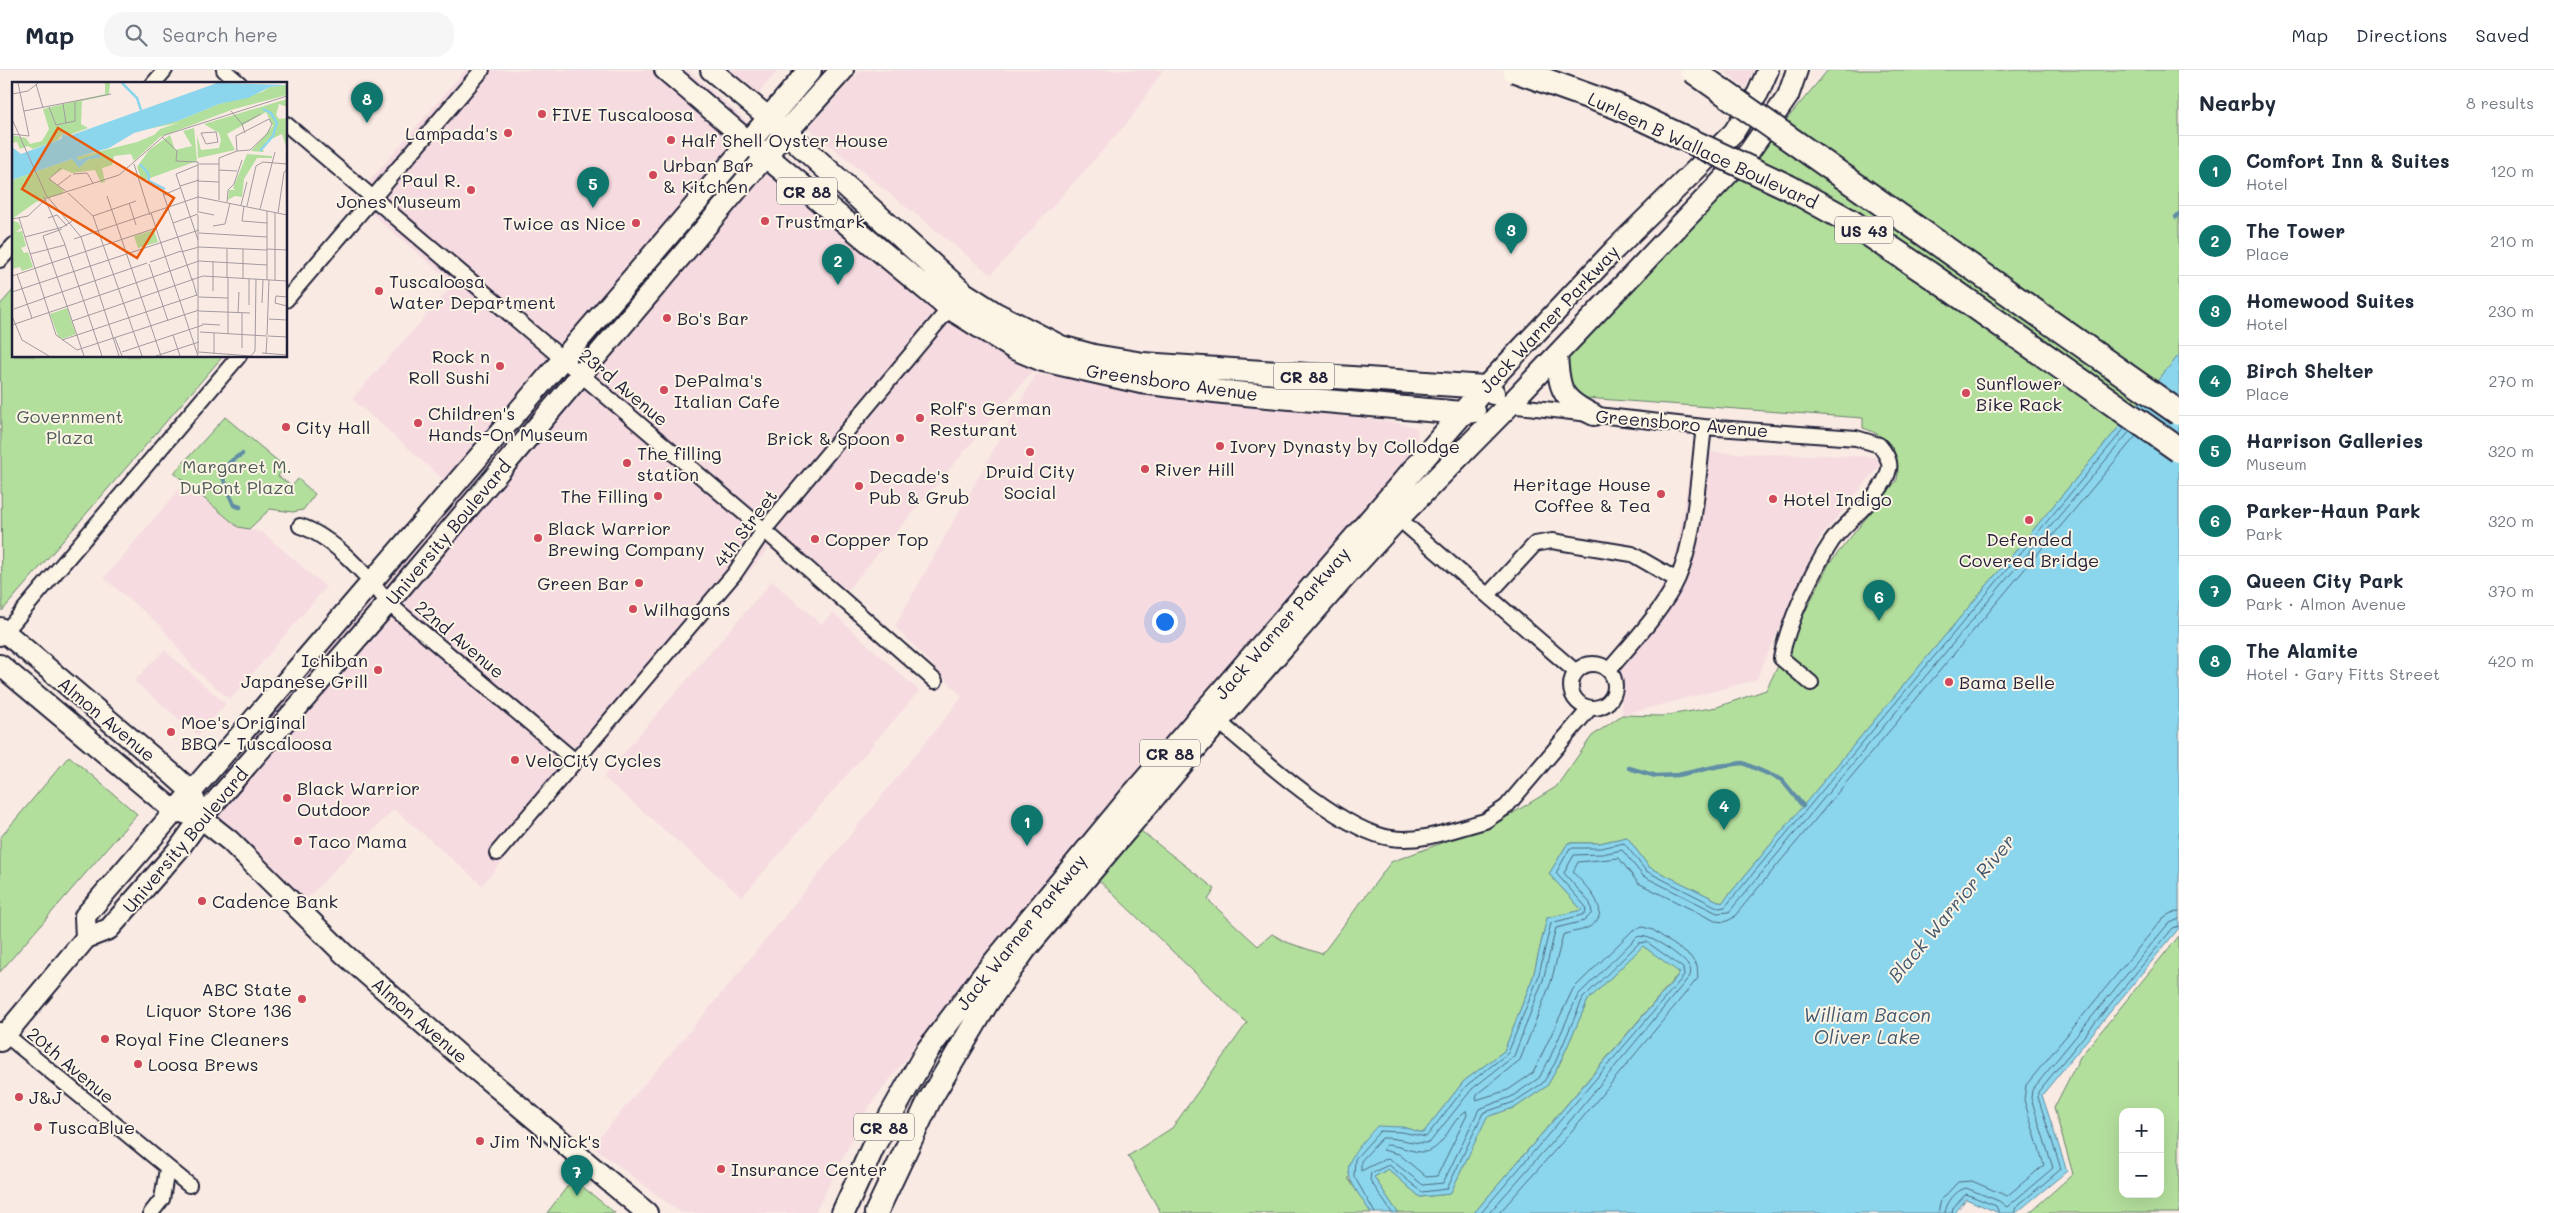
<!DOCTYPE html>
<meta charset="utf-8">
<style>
:root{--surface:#fff;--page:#f6f6f7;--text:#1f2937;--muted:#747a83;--line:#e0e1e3;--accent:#0f766e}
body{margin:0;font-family:Mali,sans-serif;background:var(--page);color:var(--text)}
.controls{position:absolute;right:15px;bottom:15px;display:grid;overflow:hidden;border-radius:10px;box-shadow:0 5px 20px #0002}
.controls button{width:45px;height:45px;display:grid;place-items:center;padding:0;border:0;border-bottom:1px solid var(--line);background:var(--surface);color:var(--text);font:25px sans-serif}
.you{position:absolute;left:1164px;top:551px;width:18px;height:18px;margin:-12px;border:4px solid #fff;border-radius:50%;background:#1a73e8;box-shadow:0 0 0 8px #1a73e833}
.badge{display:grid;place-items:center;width:32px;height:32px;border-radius:50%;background:var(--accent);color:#fff;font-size:16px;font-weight:700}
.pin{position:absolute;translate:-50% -41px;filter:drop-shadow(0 1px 2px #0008)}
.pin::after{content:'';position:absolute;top:26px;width:18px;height:15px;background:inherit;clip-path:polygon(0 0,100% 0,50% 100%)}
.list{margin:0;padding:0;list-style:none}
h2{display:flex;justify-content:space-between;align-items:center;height:65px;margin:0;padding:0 20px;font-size:21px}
h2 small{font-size:16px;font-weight:400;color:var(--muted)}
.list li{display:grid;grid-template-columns:32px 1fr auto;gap:15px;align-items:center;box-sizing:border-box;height:70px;padding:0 20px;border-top:1px solid var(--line)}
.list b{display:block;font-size:19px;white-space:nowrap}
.list p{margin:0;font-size:16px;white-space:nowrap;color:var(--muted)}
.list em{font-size:16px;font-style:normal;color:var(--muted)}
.icon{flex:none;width:28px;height:28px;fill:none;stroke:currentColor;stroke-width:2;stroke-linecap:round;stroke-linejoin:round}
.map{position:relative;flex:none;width:2179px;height:1143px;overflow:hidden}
header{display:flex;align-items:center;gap:30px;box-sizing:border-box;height:70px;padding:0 25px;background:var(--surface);border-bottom:1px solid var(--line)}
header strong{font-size:24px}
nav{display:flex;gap:28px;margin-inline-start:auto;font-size:18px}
.search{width:350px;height:45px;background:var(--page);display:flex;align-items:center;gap:12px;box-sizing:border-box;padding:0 18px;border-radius:20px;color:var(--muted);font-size:19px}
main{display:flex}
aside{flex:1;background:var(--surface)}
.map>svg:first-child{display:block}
</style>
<header>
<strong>Map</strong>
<div class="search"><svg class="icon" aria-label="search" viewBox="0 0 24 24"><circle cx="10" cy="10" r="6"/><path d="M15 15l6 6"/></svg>Search here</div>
<nav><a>Map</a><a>Directions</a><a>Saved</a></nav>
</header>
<main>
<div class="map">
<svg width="2179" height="1143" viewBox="0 0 2179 1143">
<rect width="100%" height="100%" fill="#f9eae3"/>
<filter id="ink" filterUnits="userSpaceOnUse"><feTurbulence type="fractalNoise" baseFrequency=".02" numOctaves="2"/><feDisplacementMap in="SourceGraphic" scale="10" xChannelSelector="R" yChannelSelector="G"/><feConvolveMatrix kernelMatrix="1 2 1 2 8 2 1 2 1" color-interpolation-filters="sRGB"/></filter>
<g filter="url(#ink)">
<path fill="#f6dce1" d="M465,0H688L978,251L1035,298L840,529L769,478L482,815L394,739L290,846L167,726L461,425L352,329L454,214L354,129Z
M729,0H778L758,24Z
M861,0H1163L1129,51L991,205L808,58Z
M1722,0H1754L1746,18Z
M1036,304L1393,352L1417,358L1418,382L933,953L868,1038L815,1143H681L592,1076L722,923L962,627L895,556Z
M1693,382L1887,387L1820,468L1756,610L1622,645L1619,593L1674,495Z
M185,412L238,457L262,462L326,517L230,630L193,598L161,556L104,508Z
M772,511L821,554L833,543L919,621L742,827L603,707Z
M164,580L226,634L198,665L134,611Z"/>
<path fill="#b3df9d" stroke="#6a806c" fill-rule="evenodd" d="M1828,0H2179V285L1722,833L1649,797L1627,767L1600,773H1568L1549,804L1582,840L1547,848L1533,907L1504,981L1464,1011L1423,1063L1402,1057L1348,1108L1371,1143H1161L1128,1086L1172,1058L1247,953L1086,798L1127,750L1215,819L1208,830L1258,876L1272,864L1286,872L1322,884L1391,792L1500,751L1556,717L1592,666L1622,645L1662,646L1717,637L1766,620L1829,494L1897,410C1901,382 1890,367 1863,358V348L1585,328L1578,325L1567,315L1566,285L1767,73Z
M14,219V286H223L2,541L0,235Z
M225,347L285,397L278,406L292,416L298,409L315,424L303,440L293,442L270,439L249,459L238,457L174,403Z
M69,686L137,744L0,902V768Z
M2179,866V1143H2029L2073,1104L2054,1038L2080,987ZM2123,1042H2160V1124H2123Z
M1643,876L1680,902L1474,1143H1398L1374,1107L1388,1099L1420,1127L1450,1124L1487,1046L1516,1037L1547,1016L1559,995L1588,930Z
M573,1109L615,1143H547Z"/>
<path fill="#8bd6ec" stroke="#618ea5" d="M2179,285V858L2042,1025L2067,1101L2016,1143H1999L1966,1129L1955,1143H1474L1680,903L1643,876L1588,930L1559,995L1547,1016L1516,1037L1487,1047L1450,1124L1420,1127L1388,1099L1374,1107L1398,1143H1371C1340,1096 1340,1099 1377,1056L1402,1057L1423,1063L1464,1011L1504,981L1533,907L1547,848L1582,840L1549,804L1568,773H1600L1627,767L1649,797L1722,833Z"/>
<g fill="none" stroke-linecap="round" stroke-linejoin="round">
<path stroke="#4c6a82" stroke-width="1" d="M1466,1041L1467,1045L1437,1106L1426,1107L1399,1084L1383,1080L1386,1075C1399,1075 1413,1083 1425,1082C1445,1079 1450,1050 1466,1041Z
M1375,1143L1354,1106L1355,1089L1380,1061L1402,1062L1426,1067L1467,1015L1508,983L1538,908L1551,853L1582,845L1586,842L1585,836L1556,803L1570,778H1601L1624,773L1646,801L1719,838L1725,837L2125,358
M1392,1143L1370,1110L1371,1103L1389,1095L1422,1122L1447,1119L1483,1043L1514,1032L1543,1013L1555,993L1583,928L1639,873L1647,872L1683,898L1684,906L1481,1143
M1489,1143L1559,1064L1690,906C1691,902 1691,898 1688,895C1680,885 1648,862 1637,867L1578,925L1549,990L1539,1008L1511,1027L1479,1039L1443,1113L1423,1115L1390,1089L1383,1090L1361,1101V1091L1382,1068C1396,1067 1421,1076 1430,1072L1472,1019L1514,986L1543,910L1556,858L1584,851L1592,843L1590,833L1564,803L1574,785L1602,784L1622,780L1643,806L1717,843L1729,842L2130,361
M1499,1143L1565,1069L1698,908L1697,896L1690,886L1653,860L1643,857L1633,860L1573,919L1533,1003L1508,1020L1476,1030L1477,1024L1520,990L1551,912L1563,865C1571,861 1581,862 1589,857C1616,842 1584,815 1573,802L1578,792L1619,788L1638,813L1715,851L1725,852L1733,848L2136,366
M1938,1143L1941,1130L1958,1112L1972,1111L2007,1126L2044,1095L2024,1030L2026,1015L2163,848L2171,843L2179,842
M1945,1143C1946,1133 1956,1120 1966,1118L1999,1131L2007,1137L2053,1098L2031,1028L2032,1020L2168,854L2179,849
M1952,1143L1953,1138L1966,1124L1996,1136L1999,1143
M2014,1143L2016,1137L2061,1099L2038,1027V1022L2173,858L2179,856"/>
<path stroke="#618ea5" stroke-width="4.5" d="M2176,147L2179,144
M227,417L222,405C229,392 229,392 242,384
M230,426L234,435L240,437
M1629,698L1656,706L1678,705L1719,696L1743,693L1782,710L1803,736"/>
<g stroke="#22223b" stroke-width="18">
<path id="minor" d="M224,0L240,14
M153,14L165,0
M286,54L764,460L935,611
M0,190L14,175
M286,230L482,0
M1509,335L1704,357L1856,368L1879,375C1884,381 1891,390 1889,399C1884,425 1847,450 1832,471C1812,501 1788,553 1781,588L1811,613
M1398,448L1576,602
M300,456C332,466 368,506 388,533L575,691
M1488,525L1535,474L1552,471L1632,484L1677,510
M0,568L239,286
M1571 616a22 22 0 1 1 44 0a22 22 0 1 1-44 0Z
M1609,600C1630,575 1665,538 1678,508C1696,467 1698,403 1704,357
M1218,651C1256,683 1342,762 1391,768C1421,773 1455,759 1485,751L1506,737L1590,638
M497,783L735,503L764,460L953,234
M0,960L189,1115
M151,1143L162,1129L167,1099"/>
</g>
<g stroke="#22223b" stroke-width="24">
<path id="secondary" d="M1557,285C1559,320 1561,329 1594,345
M1485,317L1615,179L1734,62L1758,23L1768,0
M1509,335L1749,82L1788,26L1797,0
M0,558L171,703L191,721L195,732
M0,595L167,735L174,740L201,748L230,771L344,884L468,993L647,1143
M86,868L85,846L749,72L665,0
M0,971L86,868L109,859L178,780L201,748L388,533L786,62L711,0"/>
</g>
<g stroke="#22223b" stroke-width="26">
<path id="primary" d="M810,0L749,72L947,236L1014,278L1043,290L1141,312L1223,322L1462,343L1474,341
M842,0L786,62L963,223L994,243L1061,277L1094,286L1143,294L1485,317L1493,323
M843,1143L873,1077L927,981L984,905L1130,728L1485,317
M876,1143L929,1031L987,933L1025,879L1218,651L1343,508L1395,451L1509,335"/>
</g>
<use href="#minor" stroke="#fcf5e5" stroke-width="14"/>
<use href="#secondary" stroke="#fcf5e5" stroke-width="20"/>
<use href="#primary" stroke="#fcf5e5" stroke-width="22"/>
<g stroke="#22223b" stroke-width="28" stroke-linecap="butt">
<path id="trunk-bridge" d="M1515,0L1616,36L1788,117L1851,152L1932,206L2179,380
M1692,0L2179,343"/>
</g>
<use href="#trunk-bridge" stroke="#fcf5e5" stroke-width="24"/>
</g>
</g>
<g fill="#d1495b" stroke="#fcf5e5" stroke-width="2">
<circle cx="542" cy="44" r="5"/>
<circle cx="508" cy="63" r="5"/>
<circle cx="671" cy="70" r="5"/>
<circle cx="653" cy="105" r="5"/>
<circle cx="471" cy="120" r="5"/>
<circle cx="765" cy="151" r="5"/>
<circle cx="636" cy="153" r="5"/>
<circle cx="379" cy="221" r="5"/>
<circle cx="667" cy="248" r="5"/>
<circle cx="500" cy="296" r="5"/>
<circle cx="664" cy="320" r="5"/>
<circle cx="1966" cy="323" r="5"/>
<circle cx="920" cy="348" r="5"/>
<circle cx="418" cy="353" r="5"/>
<circle cx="286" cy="357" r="5"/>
<circle cx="900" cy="368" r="5"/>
<circle cx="1220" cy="376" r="5"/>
<circle cx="1030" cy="382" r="5"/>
<circle cx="627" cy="393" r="5"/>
<circle cx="1145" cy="399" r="5"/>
<circle cx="859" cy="416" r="5"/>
<circle cx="1661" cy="424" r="5"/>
<circle cx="658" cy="426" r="5"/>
<circle cx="1773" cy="429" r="5"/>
<circle cx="2029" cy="450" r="5"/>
<circle cx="538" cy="468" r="5"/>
<circle cx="815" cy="469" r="5"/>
<circle cx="639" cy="513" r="5"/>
<circle cx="633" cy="539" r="5"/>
<circle cx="378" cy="600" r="5"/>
<circle cx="1949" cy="612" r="5"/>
<circle cx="171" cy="662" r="5"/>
<circle cx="515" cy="690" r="5"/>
<circle cx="287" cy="728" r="5"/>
<circle cx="298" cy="771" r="5"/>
<circle cx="202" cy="831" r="5"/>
<circle cx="302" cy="929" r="5"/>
<circle cx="105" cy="969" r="5"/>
<circle cx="138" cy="994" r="5"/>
<circle cx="19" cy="1027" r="5"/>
<circle cx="38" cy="1057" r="5"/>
<circle cx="480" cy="1071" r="5"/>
<circle cx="721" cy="1099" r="5"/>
</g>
<g text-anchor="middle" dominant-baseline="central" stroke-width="4" stroke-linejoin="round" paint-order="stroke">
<g fill="#fcf5e5" stroke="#63616e" stroke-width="1">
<rect x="777" y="107.5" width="60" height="27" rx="4"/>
<rect x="1835" y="146.5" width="58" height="27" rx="4"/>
<rect x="1274" y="292.5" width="60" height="27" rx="4"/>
<rect x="1140" y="669.5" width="60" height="27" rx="4"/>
<rect x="854" y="1043.5" width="60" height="27" rx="4"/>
</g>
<g font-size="16" font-weight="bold" fill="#22223b">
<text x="807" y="121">CR 88</text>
<text x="1864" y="160">US 43</text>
<text x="1304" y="306">CR 88</text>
<text x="1170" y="683">CR 88</text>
<text x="884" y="1057">CR 88</text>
</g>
<g font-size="18" fill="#22223b" stroke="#fcf5e5" text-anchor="start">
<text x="552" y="44">FIVE Tuscaloosa</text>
<text x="498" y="63" text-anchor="end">Lampada's</text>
<text x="681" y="70">Half Shell Oyster House</text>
<text x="663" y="95">Urban Bar<tspan x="663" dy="21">&amp; Kitchen</tspan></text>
<text x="461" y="110" text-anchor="end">Paul R.<tspan x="461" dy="21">Jones Museum</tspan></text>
<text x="775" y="151">Trustmark</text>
<text x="626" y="153" text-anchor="end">Twice as Nice</text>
<text x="389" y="211">Tuscaloosa<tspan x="389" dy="21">Water Department</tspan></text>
<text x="677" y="248">Bo's Bar</text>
<text x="490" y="286" text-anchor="end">Rock n<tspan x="490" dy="21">Roll Sushi</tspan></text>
<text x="674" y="310">DePalma's<tspan x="674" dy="21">Italian Cafe</tspan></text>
<text x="1976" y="313">Sunflower<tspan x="1976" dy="21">Bike Rack</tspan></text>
<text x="930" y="338">Rolf's German<tspan x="930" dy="21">Resturant</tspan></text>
<text x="428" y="343">Children's<tspan x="428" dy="21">Hands-On Museum</tspan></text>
<text x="296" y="357">City Hall</text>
<text x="890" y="368" text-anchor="end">Brick &amp; Spoon</text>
<text x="1230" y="376">Ivory Dynasty by Collodge</text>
<text x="637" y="383">The filling<tspan x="637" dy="21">station</tspan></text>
<text x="1155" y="399">River Hill</text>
<text x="1030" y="401" text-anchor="middle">Druid City<tspan x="1030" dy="21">Social</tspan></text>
<text x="869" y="406">Decade's<tspan x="869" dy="21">Pub &amp; Grub</tspan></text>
<text x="1651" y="414" text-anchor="end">Heritage House<tspan x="1651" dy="21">Coffee &amp; Tea</tspan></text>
<text x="648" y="426" text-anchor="end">The Filling</text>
<text x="1783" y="429">Hotel Indigo</text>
<text x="548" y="458">Black Warrior<tspan x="548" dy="21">Brewing Company</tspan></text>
<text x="825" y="469">Copper Top</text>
<text x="2029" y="469" text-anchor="middle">Defended<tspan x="2029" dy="21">Covered Bridge</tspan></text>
<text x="629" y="513" text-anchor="end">Green Bar</text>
<text x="643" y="539">Wilhagans</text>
<text x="368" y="590" text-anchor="end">Ichiban<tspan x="368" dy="21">Japanese Grill</tspan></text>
<text x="1959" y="612">Bama Belle</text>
<text x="181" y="652">Moe's Original<tspan x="181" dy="21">BBQ - Tuscaloosa</tspan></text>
<text x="525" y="690">VeloCity Cycles</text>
<text x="297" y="718">Black Warrior<tspan x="297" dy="21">Outdoor</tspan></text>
<text x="308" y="771">Taco Mama</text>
<text x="212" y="831">Cadence Bank</text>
<text x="292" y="919" text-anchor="end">ABC State<tspan x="292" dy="21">Liquor Store 136</tspan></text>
<text x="115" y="969">Royal Fine Cleaners</text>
<text x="148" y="994">Loosa Brews</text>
<text x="29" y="1027">J&amp;J</text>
<text x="48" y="1057">TuscaBlue</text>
<text x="490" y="1071">Jim 'N Nick's</text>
<text x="731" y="1099">Insurance Center</text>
</g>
<g font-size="18" fill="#22223b" stroke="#fcf5e5">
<text transform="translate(1703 80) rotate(25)">Lurleen B Wallace Boulevard</text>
<text transform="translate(1549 249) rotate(-47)">Jack Warner Parkway</text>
<text transform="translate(1172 312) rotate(8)">Greensboro Avenue</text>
<text transform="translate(624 317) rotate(40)">23rd Avenue</text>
<text transform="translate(1682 353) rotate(5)">Greensboro Avenue</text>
<text transform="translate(745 458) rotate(-53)">4th Street</text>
<text transform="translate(448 462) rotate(-50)">University Boulevard</text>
<text transform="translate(1282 553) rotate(-49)">Jack Warner Parkway</text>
<text transform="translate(460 569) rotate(40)">22nd Avenue</text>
<text transform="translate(107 649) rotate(40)">Almon Avenue</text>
<text transform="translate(185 770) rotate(-50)">University Boulevard</text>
<text transform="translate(1021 862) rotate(-51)">Jack Warner Parkway</text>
<text transform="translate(420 950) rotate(41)">Almon Avenue</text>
<text transform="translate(71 995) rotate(40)">20th Avenue</text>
</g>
<g font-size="18" fill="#4e5b58" stroke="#fcf5e5">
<text x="70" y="346">Government<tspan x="70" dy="21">Plaza</tspan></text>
<text x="237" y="396">Margaret M.<tspan x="237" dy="21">DuPont Plaza</tspan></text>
</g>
<g font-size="19" font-style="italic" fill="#425870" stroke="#fcf5e5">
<text transform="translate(1951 838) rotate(-50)">Black Warrior River</text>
<text x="1867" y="944">William Bacon<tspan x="1867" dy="22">Oliver Lake</tspan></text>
</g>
</g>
<g transform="translate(12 12)">
<rect width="275" height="275" fill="#f9eae3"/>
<path d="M93,1H98L97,13L70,19L69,42L76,46L57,53L51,52L46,58L21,67L16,64L8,67L5,60L0,61V53L14,56L18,62L30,59L37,47L31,27L93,12ZM275,3V13L222,27L148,55L122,79L119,72L102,74L100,83L90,86L93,100L89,101L83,88L60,91L51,87L37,96L52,109L50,112L24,120L0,137V98L60,77L67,85L77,77L88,74L66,78L65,75L125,60L142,53L148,47L166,41L120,50L166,39L207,22L250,10L258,5ZM275,17V25L267,22L264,33L267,37L275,36V68L270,52L255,59L250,66L252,70L239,69L261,44L254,30L215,52L223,68L186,76L185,53L189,68L207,66L209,58L207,51L192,42ZM182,46L185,79L130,99L125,85L137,68L158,53L163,68L180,64L171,49ZM235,72L260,74V76H245L232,97L230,115L223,114L216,118L217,108H223L221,106ZM0,138L7,141L9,146L4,150L10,149L14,164L9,166L12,171L16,170L21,185L10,189L8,185L0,187ZM142,148L146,160L126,166L122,154ZM55,226L64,252L50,257L46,254L38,232Z" fill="#b3df9d"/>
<path d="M205,1L275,3L258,5L236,16L207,22L166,39L122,51L97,66L65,75L66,78L89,71L88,76L77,77L67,86L60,77L0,98V65L9,72L49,57L51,52L57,54Z" fill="#8bd6ec"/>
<path fill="none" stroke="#8bd6ec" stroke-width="2.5" d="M110,1L125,16L129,28M248,69L261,54L265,41L259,31L251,27M128,82L136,91L137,99L153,107"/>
<path fill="none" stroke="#a39aa0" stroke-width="1" d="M24,2L31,26M0,12L16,9L26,1M51,22L54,41M37,25L44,43L63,39V20M12,29L99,12M219,29L230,42L233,51M0,37L34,113L69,155L107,274M257,37L260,42L255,52L238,68L225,69L224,54ZM230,42L249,32M204,50L206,60L194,62L189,51ZM0,52L17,54L6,1M150,55L165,69L164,79L186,80V131M122,82L138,133M187,82H207M49,86L37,97L55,110M207,88L225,89M61,92L75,91L81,101M186,99L207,100M46,103L59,93M168,104L187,98M56,111L81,134L130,274M151,111L180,198M151,113L168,106M95,114L149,274M32,115L52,160L90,274M207,118V76L225,69M215,120L216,108L222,102L230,78M117,121L124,143M229,123L235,100M232,124L230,139L255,141M235,124L244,84L251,80L275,82M248,127L263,70M255,129V198M187,130L202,133M139,131L186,274M263,131V198M266,131L272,90L275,88M81,134L124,119M7,136L44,253L65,268L187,228M36,136L45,133L55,144M0,137L16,134L35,116L107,93L153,53L275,14M161,141L186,132M201,144L213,142L218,121M50,147L31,154L55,224M187,151L255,155M13,155L51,145L60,139M62,157L186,115L275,133M186,158L164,92L186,83M215,167V196M255,167L275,168M169,170L187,165L255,168M18,172L53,163M187,179L255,183M138,180L169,169M137,182L156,239M5,192L20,236M0,194L144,146M180,196L185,214M231,197V167M106,207L187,179M201,209V179M0,210L187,148M187,215L216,216M275,215L264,214L263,221L275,224M32,216L135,181M250,221L251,198M237,223V197M55,224L72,274M2,227L33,216M187,229L238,231M226,231L227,210M0,234L10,258L37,274M257,237L275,238M60,239L191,194L275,199M190,242L208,243M0,243L106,207M188,250L255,254M216,252V196M161,253L168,274M255,253L257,198M256,254L275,255M103,256L110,274M50,258L185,213M230,266V231M110,270L191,243M187,270L239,274L243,269L244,197M250,271L275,273M186,272V133M202,272V251M254,272L255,255M144,274L187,260"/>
<path fill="#e8590c" fill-opacity="0.15" stroke="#e8590c" stroke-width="2.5" d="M46,46L162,116L125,176L10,107Z"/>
<rect width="275" height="275" fill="none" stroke="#22223b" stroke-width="2.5"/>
</g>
</svg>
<div class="controls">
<button>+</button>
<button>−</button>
</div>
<div class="you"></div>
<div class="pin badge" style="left:1027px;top:776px">1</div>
<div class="pin badge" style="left:838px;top:215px">2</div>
<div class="pin badge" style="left:1511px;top:184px">3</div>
<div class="pin badge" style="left:1724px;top:760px">4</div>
<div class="pin badge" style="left:593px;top:138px">5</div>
<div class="pin badge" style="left:1879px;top:551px">6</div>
<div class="pin badge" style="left:577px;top:1126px">7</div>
<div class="pin badge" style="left:367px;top:53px">8</div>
</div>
<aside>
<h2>Nearby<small>8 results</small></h2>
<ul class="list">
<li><span class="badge">1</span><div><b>Comfort Inn &amp; Suites</b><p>Hotel</p></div><em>120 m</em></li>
<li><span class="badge">2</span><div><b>The Tower</b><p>Place</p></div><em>210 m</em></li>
<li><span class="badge">3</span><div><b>Homewood Suites</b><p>Hotel</p></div><em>230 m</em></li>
<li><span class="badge">4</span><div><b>Birch Shelter</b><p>Place</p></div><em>270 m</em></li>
<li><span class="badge">5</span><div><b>Harrison Galleries</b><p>Museum</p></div><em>320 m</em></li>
<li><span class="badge">6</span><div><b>Parker-Haun Park</b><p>Park</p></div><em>320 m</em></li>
<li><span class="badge">7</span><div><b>Queen City Park</b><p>Park · Almon Avenue</p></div><em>370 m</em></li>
<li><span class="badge">8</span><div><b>The Alamite</b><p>Hotel · Gary Fitts Street</p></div><em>420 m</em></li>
</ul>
</aside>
</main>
